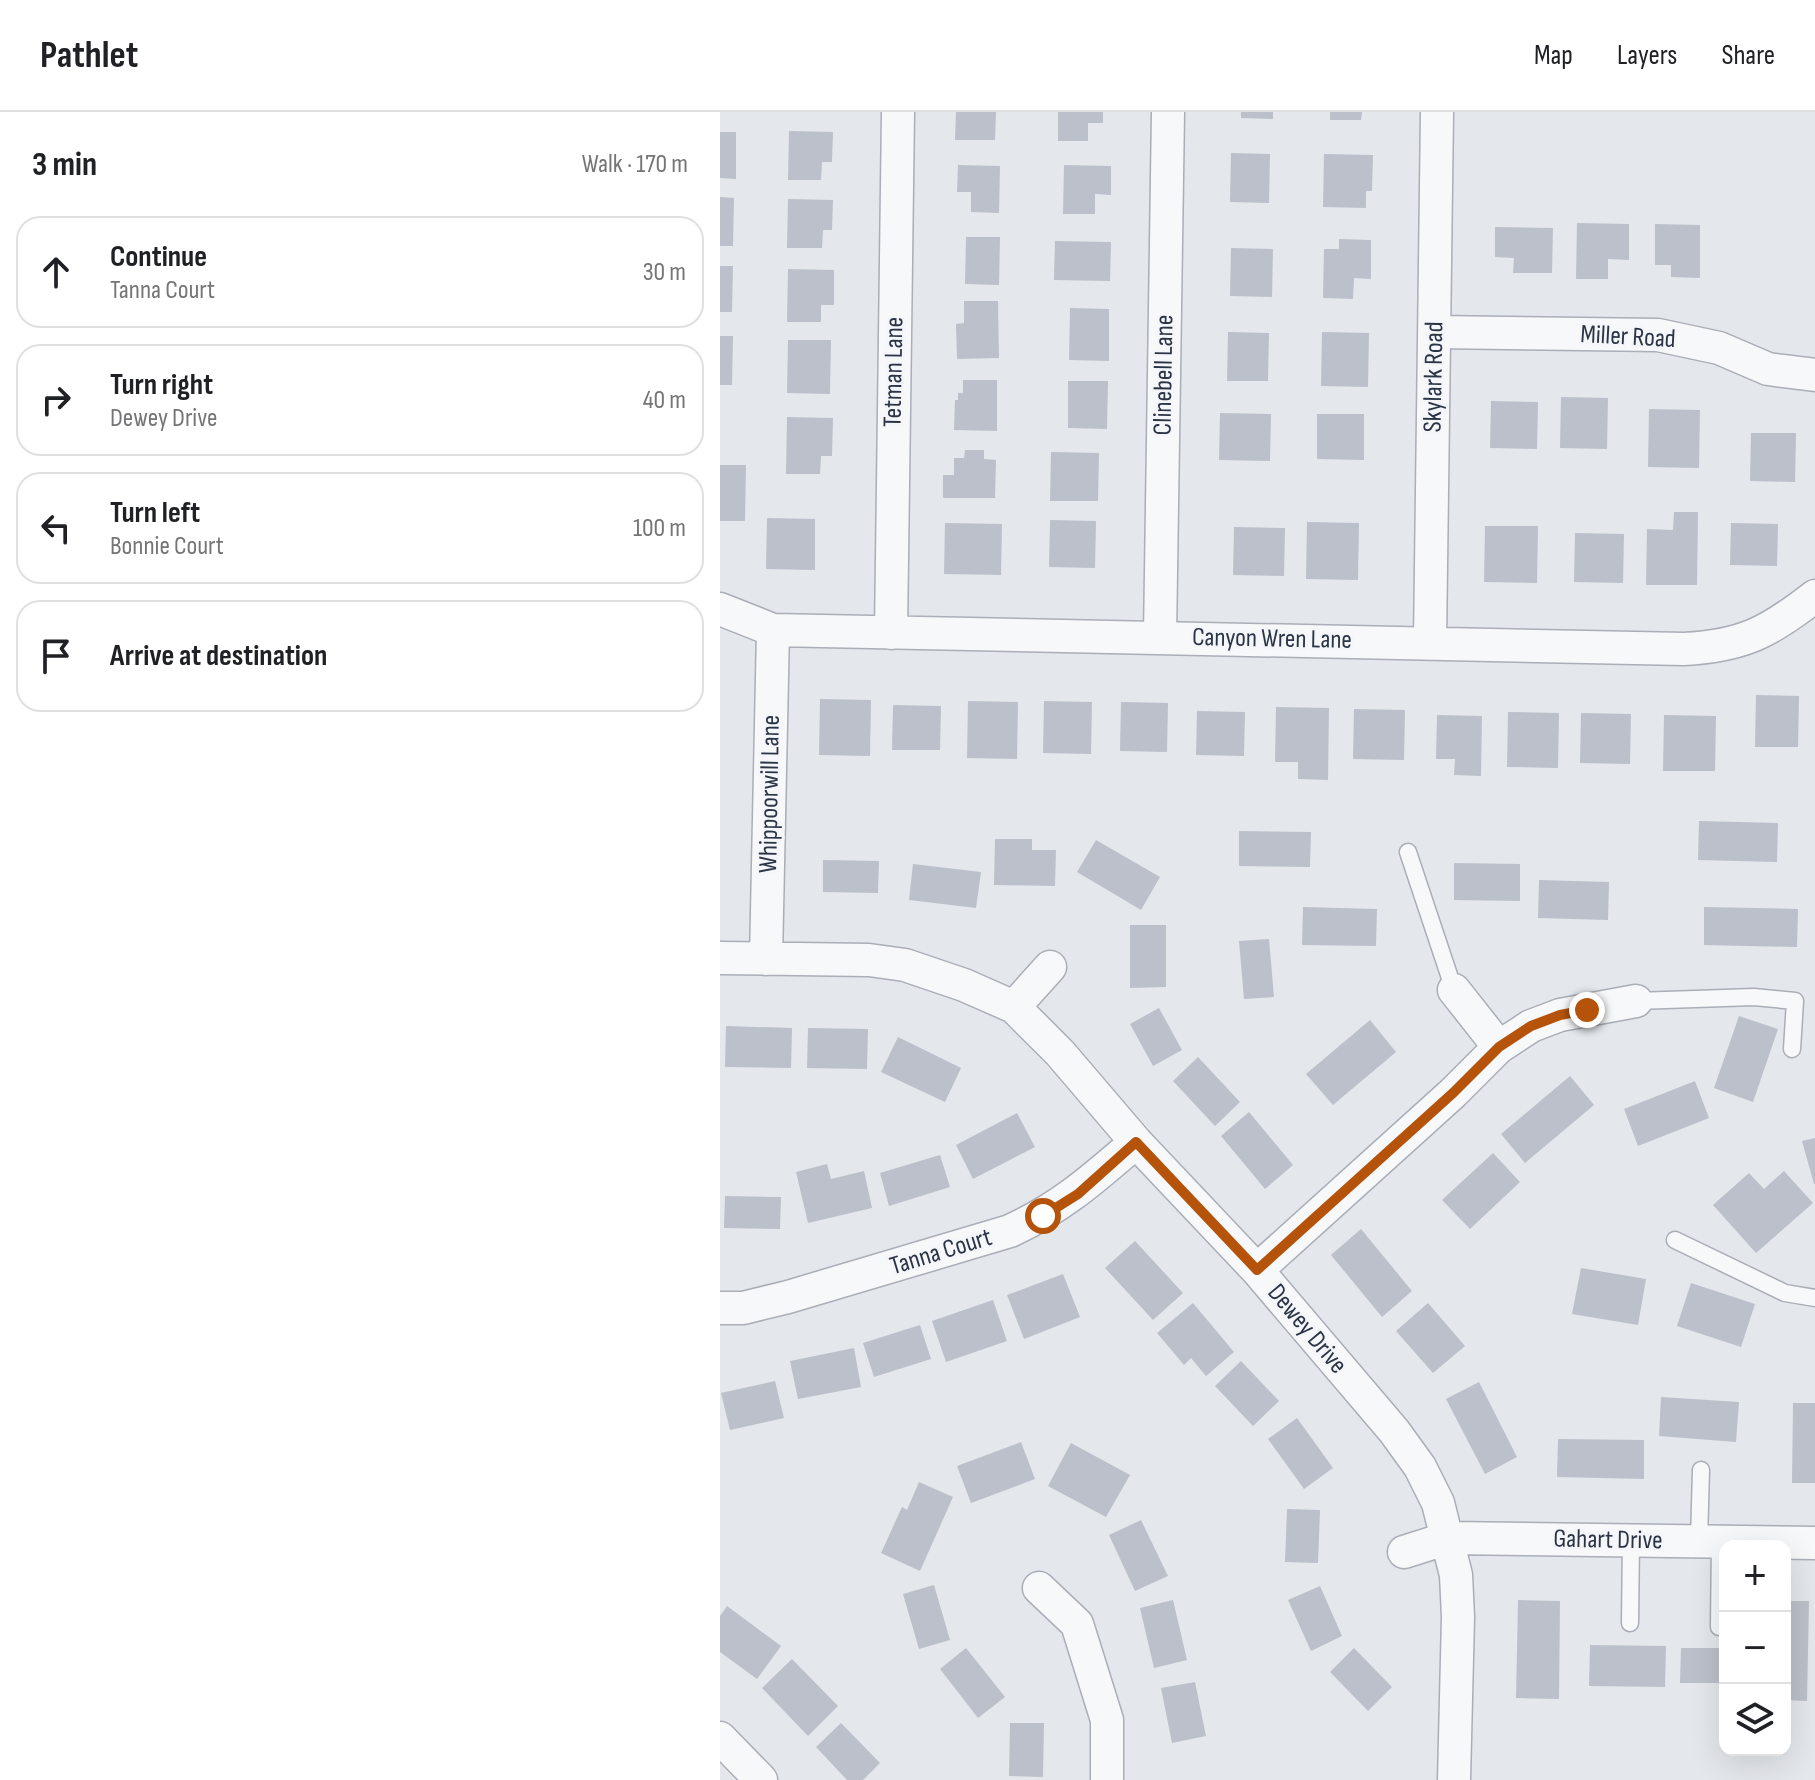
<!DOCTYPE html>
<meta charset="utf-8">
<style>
:root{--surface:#fff;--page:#f2f2f2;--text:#202124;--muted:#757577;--line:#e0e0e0}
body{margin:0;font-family:"Sofia Sans Condensed",sans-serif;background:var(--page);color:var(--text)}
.controls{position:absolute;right:24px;bottom:24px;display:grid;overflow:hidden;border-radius:16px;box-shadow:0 8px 32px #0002}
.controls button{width:72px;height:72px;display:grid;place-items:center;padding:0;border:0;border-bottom:2px solid var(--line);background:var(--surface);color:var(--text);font:40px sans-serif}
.stop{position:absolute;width:24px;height:24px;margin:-18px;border:6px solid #b45309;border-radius:50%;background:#fff}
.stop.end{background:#b45309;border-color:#fff;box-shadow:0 2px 8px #0008}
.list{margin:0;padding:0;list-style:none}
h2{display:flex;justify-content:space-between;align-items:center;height:104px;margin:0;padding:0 32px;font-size:34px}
h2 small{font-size:26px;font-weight:400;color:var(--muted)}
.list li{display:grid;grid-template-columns:52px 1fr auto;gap:24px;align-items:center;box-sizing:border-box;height:112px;margin:0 16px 16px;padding:0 16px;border:2px solid var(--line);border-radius:24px}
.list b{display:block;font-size:30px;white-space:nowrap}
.list p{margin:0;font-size:26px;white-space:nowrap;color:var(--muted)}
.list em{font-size:26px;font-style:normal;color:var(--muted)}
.icon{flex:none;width:44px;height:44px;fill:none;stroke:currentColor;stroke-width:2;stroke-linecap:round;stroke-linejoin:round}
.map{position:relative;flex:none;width:1095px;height:1668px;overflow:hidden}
header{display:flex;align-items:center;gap:48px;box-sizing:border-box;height:112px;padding:0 40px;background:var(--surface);border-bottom:2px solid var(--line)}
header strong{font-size:38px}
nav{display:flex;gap:44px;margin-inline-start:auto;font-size:28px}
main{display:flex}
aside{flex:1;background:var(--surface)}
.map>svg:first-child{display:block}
</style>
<header>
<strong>Pathlet</strong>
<nav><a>Map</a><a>Layers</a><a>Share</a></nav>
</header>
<main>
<aside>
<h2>3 min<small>Walk · 170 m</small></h2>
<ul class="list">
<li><svg class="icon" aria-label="ahead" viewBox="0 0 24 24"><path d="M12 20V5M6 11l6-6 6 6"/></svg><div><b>Continue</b><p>Tanna Court</p></div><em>30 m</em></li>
<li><svg class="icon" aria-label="right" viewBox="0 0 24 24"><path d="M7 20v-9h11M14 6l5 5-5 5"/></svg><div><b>Turn right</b><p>Dewey Drive</p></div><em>40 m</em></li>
<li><svg class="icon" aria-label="left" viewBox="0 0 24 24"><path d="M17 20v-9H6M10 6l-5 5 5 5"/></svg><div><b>Turn left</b><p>Bonnie Court</p></div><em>100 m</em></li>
<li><svg class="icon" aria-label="arrive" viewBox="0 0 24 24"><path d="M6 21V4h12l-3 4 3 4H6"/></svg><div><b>Arrive at destination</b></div></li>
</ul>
</aside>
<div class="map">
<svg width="1095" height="1668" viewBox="0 0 1095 1668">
<rect width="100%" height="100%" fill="#e4e7ec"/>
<path fill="#bbc0ca" d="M236,0H276L275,28H235Z
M338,0H383V11H368V29H338Z
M521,0H553V7L521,6Z
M610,0H642L641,8H610Z
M69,19L113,20L112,50H102L101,68H68Z
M0,20H16V67L0,66Z
M511,41L550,42L549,91L510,90Z
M604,42L653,43L652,79H646V96L603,95Z
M238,53L280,54L279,101L251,100V80H237Z
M344,53L391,54V83L375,82V102H343Z
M0,85L14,86L13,134H0Z
M68,87L113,88L112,118H103L102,136H67Z
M857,111L909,112V148L888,147V167H856Z
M935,112L980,113V166L951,165V153H935Z
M775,115L833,116L832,161H793L794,146L775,145Z
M246,125H280L279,173L245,172Z
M619,127L651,128V167L634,166L633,187L603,186L604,137H619Z
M335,129L391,130L390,169L334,168Z
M511,136L553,137L552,185L510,184Z
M0,154H13L12,200H0Z
M68,157L114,158V193H101V210H67Z
M244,189H278L279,246L237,247L236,212L244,211Z
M350,196L389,197V249L349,248Z
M508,220L549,221L548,269H507Z
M602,220L649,221L648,275L601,274Z
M0,224H13L12,273H0Z
M68,228H111L110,282L67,281Z
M243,268H277V319L234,318L235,288H238V281H243Z
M348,269H388L387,317L348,316Z
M841,285L888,286L887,337L840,336Z
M771,289L818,290L817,337L770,336Z
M929,297L980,298L979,356L928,355Z
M500,301L551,302L550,349L499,348Z
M597,302H644V348L597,347Z
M67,305L113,306L112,344H101L100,362H66Z
M1031,321H1076L1075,370L1030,369Z
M245,338H264V347L276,348L275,386H223V363H234V346H244Z
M331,340L379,341L378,389H330Z
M0,353H26L25,409H0Z
M954,400H978L977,473H926L927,417L953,418Z
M47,406L95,407V458L46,457Z
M330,408L376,409L375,456L329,455Z
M587,410L639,411L638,468L586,467Z
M225,411L282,412L281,463L224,462Z
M1011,411L1058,412L1057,454L1010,453Z
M765,414H818L817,471L764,470Z
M514,415L565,416L564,464L513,463Z
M855,421L904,422L903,471L854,470Z
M1036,583L1079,584L1078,635H1035Z
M100,587L151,588L150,644L99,643Z
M248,589L298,590L297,647L247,646Z
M324,589L372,590L371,642L323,641Z
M401,590L448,591L447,640L400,639Z
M173,593L221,594L220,638H172Z
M556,595L609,596L608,668L578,667V650H555Z
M634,597L685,598L684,648L633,647Z
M477,599L525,600L524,644L476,643Z
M788,600L839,601L838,656L787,655Z
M861,601L911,602L910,652L860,651Z
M717,603L762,604L761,664L734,663L735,647H716Z
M944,603L996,604L995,659H943Z
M979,709L1058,711L1057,750L978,748Z
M519,719L591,720L590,755L519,754Z
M275,727H312V738H336L335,774L274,773Z
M376,728L440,765L421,798L357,760Z
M103,748L159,749L158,781L103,780Z
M734,751L800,752V789L734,788Z
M193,752L261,760L256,796L189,788Z
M819,768L889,770L888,808L818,806Z
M583,795L657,797L656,834L582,833Z
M984,795L1078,797L1077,835L984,833Z
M410,813H446V875L410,876Z
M549,827L554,885L524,887L519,829Z
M439,896L462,938L433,954L410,912Z
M1019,904L1058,917L1033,990L994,976Z
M650,908L676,940L613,993L586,962Z
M6,914L72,916L71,956L5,955Z
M88,916L148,917L147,957L87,956Z
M178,925L241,956L225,990L161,960Z
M478,945L520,990L495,1014L453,969Z
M850,964L874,993L805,1051L781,1022Z
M975,969L989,1006L918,1034L904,997Z
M529,1000L573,1053L545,1077L501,1024Z
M297,1001L315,1035L253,1067L236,1033Z
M1095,1026V1072H1094L1082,1029Z
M773,1041L800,1070L750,1117L722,1088Z
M220,1043L230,1075L169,1094L160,1061Z
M107,1052L111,1067L144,1059L152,1096L88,1111L76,1060Z
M1064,1059L1093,1091L1036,1141L993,1093L1029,1061L1044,1077Z
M5,1084L61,1085L60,1117L4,1116Z
M641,1117L692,1179L662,1205L611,1143Z
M415,1129L463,1181L433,1208L385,1156Z
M861,1156L926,1167L918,1213L852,1202Z
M343,1162L360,1205L304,1227L287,1183Z
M971,1171L1035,1192L1021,1235L957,1214Z
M273,1188L287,1229L226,1250L212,1209Z
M473,1191L514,1240L486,1264L471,1246L464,1253L437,1221Z
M708,1191L745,1234L713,1261L676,1219Z
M200,1213L211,1247L154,1265L143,1231Z
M134,1236L141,1275L78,1287L70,1249Z
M521,1249L559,1289L533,1314L495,1274Z
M55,1269L64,1306L10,1318L1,1281Z
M759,1270L797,1345L765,1362L726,1287Z
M941,1285L1019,1290L1016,1330L939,1324Z
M1073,1291H1095V1371H1072Z
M577,1306L613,1356L584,1377L548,1327Z
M838,1327L924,1328V1367L837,1365Z
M301,1330L315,1367L251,1391L237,1354Z
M351,1331L410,1363L386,1405L328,1374Z
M199,1370L233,1385L200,1459L161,1441L182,1395L187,1398Z
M567,1397L600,1398L598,1451L565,1450Z
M421,1408L448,1464L415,1479L389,1423Z
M214,1473L230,1528L199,1537L183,1482Z
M600,1474L622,1524L591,1539L568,1488Z
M453,1488L467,1548L434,1556L420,1496Z
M798,1488L840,1489L839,1587L796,1586Z
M1065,1489H1089L1087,1589L1065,1588Z
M7,1494L61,1534L37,1567L0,1540V1504Z
M870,1533L946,1534L945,1575L869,1574Z
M246,1536L285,1585L258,1606L220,1557Z
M634,1536L672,1575L648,1599L610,1560Z
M961,1536H1005V1571H960Z
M72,1547L118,1594L88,1624L42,1576Z
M475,1570L486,1624L452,1631L441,1576Z
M121,1611L160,1651L143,1668H127L96,1635Z
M290,1611H324L323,1665L289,1664Z"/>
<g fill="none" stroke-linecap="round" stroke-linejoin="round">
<g stroke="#a9aeb7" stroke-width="19">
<path id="lane" d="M688,740L734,878
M916,889L1034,885L1075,889L1072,937
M955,1128L1065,1181L1095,1186
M979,1429L981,1358
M910,1511L911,1428
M999,1515L1000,1429"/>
</g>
<g stroke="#a9aeb7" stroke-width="35">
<path id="street" d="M715,220L938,223L999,236L1048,257L1095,263
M0,497L53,518L964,537C1023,534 1049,520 1095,484
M171,521L178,0
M440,525L448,0
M710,530L717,0
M0,846L149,848L185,853L244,873L294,895L340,941L416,1030L537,1158L674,1319L700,1355L718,1391L736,1463L738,1505L734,1668
M46,847L53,518
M734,878L779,935
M294,895L330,855
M537,1158L733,981L779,935L811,914L840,903L916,889
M0,1196H23L68,1185L290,1119C342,1095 373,1067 416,1030
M684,1440L728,1426L1095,1431
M319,1476L357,1512L387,1608V1668
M0,1626L41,1668"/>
</g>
<use href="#lane" stroke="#f7f8fa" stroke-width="16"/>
<use href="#street" stroke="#f7f8fa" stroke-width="32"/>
</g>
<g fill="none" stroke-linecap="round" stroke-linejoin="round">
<path stroke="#b45309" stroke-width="10" d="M323,1104L358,1082L416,1030L537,1158L733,981L779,935L811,914L840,903L867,898"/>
</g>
<g text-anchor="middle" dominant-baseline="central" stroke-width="6" stroke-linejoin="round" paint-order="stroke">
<g font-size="26" fill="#2b3445" stroke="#f4f6f9">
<text transform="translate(908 225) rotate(3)">Miller Road</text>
<text transform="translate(174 260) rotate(-89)">Tetman Lane</text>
<text transform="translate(444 263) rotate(-89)">Clinebell Lane</text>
<text transform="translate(714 265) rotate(-89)">Skylark Road</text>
<text transform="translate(552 527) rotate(1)">Canyon Wren Lane</text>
<text transform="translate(50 682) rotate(-89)">Whippoorwill Lane</text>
<text transform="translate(221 1140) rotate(-17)">Tanna Court</text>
<text transform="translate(587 1217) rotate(50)">Dewey Drive</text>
<text transform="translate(888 1428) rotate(1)">Gahart Drive</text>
</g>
</g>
</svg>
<div class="controls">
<button>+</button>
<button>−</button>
<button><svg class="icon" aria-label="layers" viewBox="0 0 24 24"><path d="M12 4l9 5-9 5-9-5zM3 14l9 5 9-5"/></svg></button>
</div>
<div class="stop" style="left:323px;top:1104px"></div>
<div class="stop end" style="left:867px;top:898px"></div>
</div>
</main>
